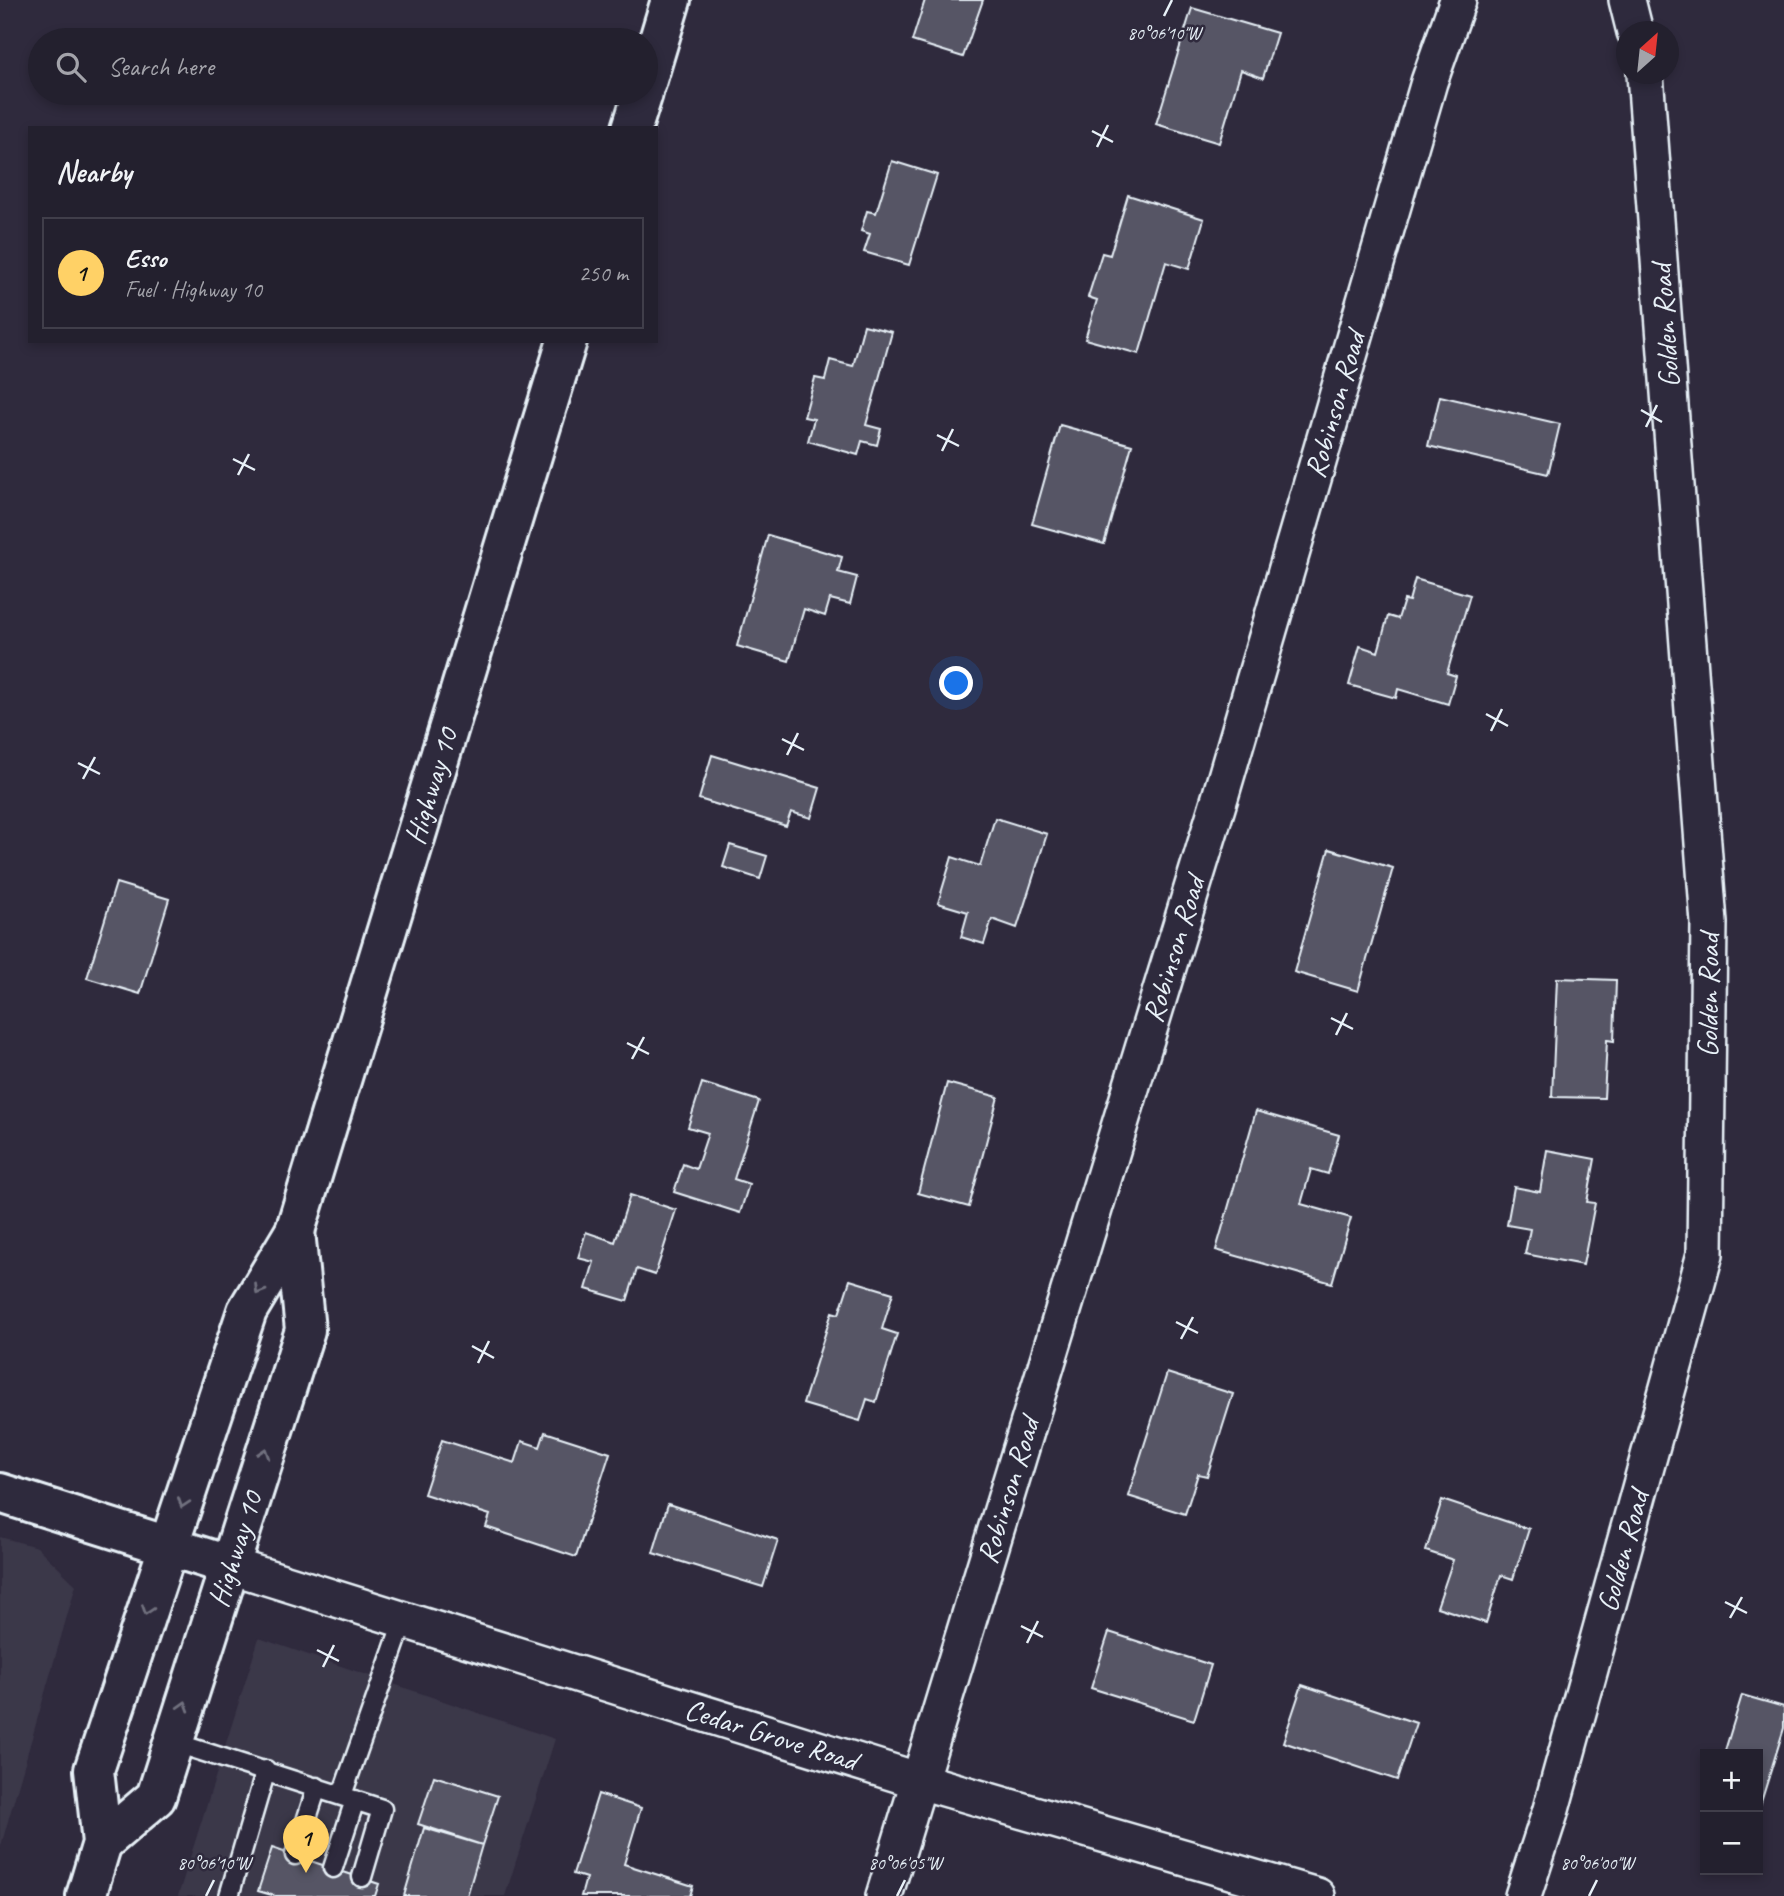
<!DOCTYPE html>
<meta charset="utf-8">
<style>
:root{--surface:#23202e;--page:#2f2d3a;--text:#f1f3f6;--muted:#a3a3aa;--line:#403e4a;--accent:#ffd166}
body{margin:0;font-family:Caveat,sans-serif;background:var(--page);color:var(--text)}
.controls{position:absolute;right:21px;bottom:21px;display:grid;overflow:hidden;border-radius:0px;box-shadow:0 4px 10px #0003}
.controls button{width:63px;height:63px;display:grid;place-items:center;padding:0;border:0;border-bottom:2px solid var(--line);background:var(--surface);color:var(--text);font:35px sans-serif}
.compass{position:absolute;left:1616px;top:21px;width:63px;height:63px;border-radius:50%;background:var(--surface);box-shadow:0 4px 10px #0003;rotate:27deg}
.you{position:absolute;left:957px;top:684px;width:24px;height:24px;margin:-18px;border:5px solid #fff;border-radius:50%;background:#1a73e8;box-shadow:0 0 0 10px #1a73e833}
.badge{display:grid;place-items:center;width:46px;height:46px;border-radius:50%;background:var(--accent);color:#111;font-size:23px;font-weight:700}
.pin{position:absolute;translate:-50% -58px;filter:drop-shadow(0 2px 4px #0008)}
.pin::after{content:'';position:absolute;top:37px;width:24px;height:21px;background:inherit;clip-path:polygon(0 0,100% 0,50% 100%)}
.list{margin:0;padding:0;list-style:none}
h2{display:flex;justify-content:space-between;align-items:center;height:91px;margin:0;padding:0 28px;font-size:30px}
h2 small{font-size:23px;font-weight:400;color:var(--muted)}
.list li{display:grid;grid-template-columns:46px 1fr auto;gap:21px;align-items:center;box-sizing:border-box;height:112px;margin:0 14px 14px;padding:0 14px;border:2px solid var(--line);border-radius:0px}
.list b{display:block;font-size:26px;white-space:nowrap}
.list p{margin:0;font-size:23px;white-space:nowrap;color:var(--muted)}
.list em{font-size:23px;font-style:normal;color:var(--muted)}
.icon{flex:none;width:38px;height:38px;fill:none;stroke:currentColor;stroke-width:2;stroke-linecap:round;stroke-linejoin:round}
.map{position:relative;flex:none;width:1784px;height:1896px;overflow:hidden}
.search{position:absolute;background:var(--surface);box-shadow:0 4px 10px #0003;left:28px;top:28px;width:630px;height:77px;display:flex;align-items:center;gap:18px;box-sizing:border-box;padding:0 24px;border-radius:38px;color:var(--muted);font-size:26px}
.panel{position:absolute;background:var(--surface);box-shadow:0 4px 10px #0003;left:28px;top:126px;width:630px;height:217px;border-radius:0px}
.map>svg:first-child{display:block}
</style>
<div class="map">
<svg width="1784" height="1896" viewBox="0 0 1784 1896">
<rect width="100%" height="100%" fill="#2f2a3d"/>
<filter id="ink" filterUnits="userSpaceOnUse"><feTurbulence type="fractalNoise" baseFrequency=".0143" numOctaves="2"/><feDisplacementMap in="SourceGraphic" scale="14" xChannelSelector="R" yChannelSelector="G"/><feConvolveMatrix kernelMatrix="1 2 1 2 8 2 1 2 1" color-interpolation-filters="sRGB"/></filter>
<g filter="url(#ink)">
<path fill="#3b3749" d="M0,1537L37,1547L76,1585L0,1849Z
M259,1638L555,1739L505,1896H178Z"/>
<path fill="#575565" stroke="#e8f1f8" stroke-width="2" d="M925,0H983L963,57L912,41Z
M1192,8L1277,33L1263,78L1241,70L1219,143L1156,124Z
M892,161L937,175L909,265L864,252L870,234L861,231L867,211L876,213Z
M1128,195L1204,219L1189,269L1166,262L1139,354L1085,339L1097,300L1088,297L1102,253L1110,255Z
M864,325L892,332L866,425L881,429L877,445L862,441L858,455L808,441L814,419L804,417L815,378L825,380L830,360L853,366Z
M1440,396L1560,424L1548,474L1428,446Z
M1060,425L1132,445L1104,544L1032,524Z
M768,535L842,557L838,572L857,577L850,604L830,599L825,616L804,609L789,661L737,646Z
M1415,579L1470,595L1447,673L1456,676L1448,704L1398,689L1396,698L1349,685L1360,646L1378,652L1388,616L1398,619L1404,600L1409,601Z
M712,755L820,788L811,818L791,812L786,826L699,799Z
M995,818L1047,834L1017,928L992,919L984,944L961,937L968,912L938,903L952,857L980,866Z
M730,845L767,856L760,879L723,867Z
M1329,849L1393,868L1358,991L1294,972Z
M116,883L169,899L140,994L87,978Z
M1557,978L1616,980L1614,1041L1607,1040L1604,1098L1552,1097Z
M702,1083L759,1101L734,1179L749,1184L740,1213L674,1192L683,1164L696,1169L708,1133L688,1127Z
M947,1083L998,1097L969,1207L918,1193Z
M1256,1111L1339,1135L1328,1174L1311,1169L1301,1204L1351,1218L1332,1283L1216,1250Z
M1547,1150L1595,1159L1587,1202L1595,1203L1583,1265L1525,1254L1530,1229L1507,1225L1514,1187L1540,1192Z
M630,1195L676,1210L655,1275L637,1269L627,1301L586,1289L594,1262L578,1258L586,1232L615,1242Z
M850,1280L893,1293L882,1329L897,1334L876,1402L867,1399L860,1421L803,1404L832,1312L839,1314Z
M1167,1373L1233,1394L1207,1476L1198,1474L1185,1514L1128,1496Z
M545,1432L610,1453L576,1557L486,1527L490,1515L424,1494L442,1440L515,1463L522,1441L540,1447Z
M1442,1500L1529,1529L1513,1579L1501,1575L1486,1623L1437,1607L1453,1560L1426,1551Z
M668,1504L778,1540L763,1587L653,1553Z
M1109,1632L1211,1665L1194,1720L1091,1688Z
M1302,1685L1416,1723L1397,1780L1283,1742Z
M1742,1695L1784,1707V1728L1758,1812V1754H1724Z
M434,1776L498,1796L482,1845L418,1824Z
M598,1794L641,1808L624,1864L693,1886L690,1896H581L586,1878L573,1874Z
M424,1828L482,1845L467,1896H404Z
M272,1848L379,1884L375,1896H275L258,1891Z"/>
<g fill="none" stroke-linecap="round" stroke-linejoin="round">
<g stroke="#e8f1f8" stroke-width="23">
<path id="service" d="M173,1742L382,1809L362,1877
M342,1795L404,1619
M295,1855L317,1787
M333,1868L355,1800
M229,1896L266,1770"/>
</g>
<g stroke="#e8f1f8" stroke-width="40">
<g id="minor">
<path d="M1627,0L1635,32"/>
<path id="s1" d="M228,1565L920,1781L1317,1896"/>
<path id="s2" d="M884,1896L1221,794L1429,82L1458,0"/>
<path id="s3" d="M1523,1896L1550,1813L1705,1254L1709,923L1645,74"/>
</g>
</g>
<g stroke="#e8f1f8" stroke-width="44">
<path id="tertiary" d="M0,1493L228,1565"/>
</g>
<g stroke="#e8f1f8" stroke-width="44">
<g id="trunk">
<path d="M646,83L671,0"/>
<path d="M632,128L643,93"/>
<path id="s4" d="M102,1843L156,1797L305,1330L295,1231"/>
<path id="s5" d="M86,1896L102,1843L94,1770L247,1311L295,1231L567,341"/>
</g>
</g>
<use href="#service" stroke="#2f2a3d" stroke-width="18"/>
<use href="#minor" stroke="#2f2a3d" stroke-width="35"/>
<use href="#tertiary" stroke="#2f2a3d" stroke-width="38"/>
<use href="#trunk" stroke="#2f2a3d" stroke-width="38"/>
</g>
<defs><path id="oneway-chevron" d="M-2-3.5L2.5 0L-2 3.5" fill="none" stroke-width="1.6" stroke-linecap="round" stroke-linejoin="round" transform="scale(1.75)"/></defs>
<g stroke="#70707e">
<use href="#oneway-chevron" transform="translate(259 1290) rotate(121)"/>
<use href="#oneway-chevron" transform="translate(264 1453) rotate(-72)"/>
<use href="#oneway-chevron" transform="translate(183 1503) rotate(109)"/>
<use href="#oneway-chevron" transform="translate(147 1610) rotate(108)"/>
<use href="#oneway-chevron" transform="translate(184 1706) rotate(-73)"/>
</g>
</g>
<path fill="none" stroke="#e8f1f8" stroke-width="2.5" d="M1164,16L1172,0M1092,131L1113,142M1097,147L1108,125M1641,410L1662,422M1646,427L1657,405M937,435L959,446M942,451L953,429M233,459L255,470M238,475L249,454M1486,714L1508,726M1491,731L1502,709M782,739L804,750M787,755L798,733M78,763L100,774M83,779L95,757M1331,1018L1353,1029M1336,1035L1347,1013M627,1043L649,1054M632,1059L644,1037M1176,1322L1198,1333M1181,1339L1193,1317M472,1346L494,1358M478,1363L489,1341M1725,1602L1747,1613M1730,1618L1742,1597M1021,1626L1043,1637M1027,1643L1038,1621M317,1650L339,1661M323,1667L334,1645M206,1896L214,1880M897,1896L905,1880M1589,1896L1597,1880"/>
<g text-anchor="middle" dominant-baseline="central" stroke-width="5" stroke-linejoin="round" paint-order="stroke">
<g font-size="30" fill="#e8f1f8" stroke="#2f2a3d">
<text transform="translate(1665 326) rotate(-94)">Golden Road</text>
<text stroke="none"><textPath href="#s2" startOffset="1558">Robinson Road</textPath></text>
<text stroke="none"><textPath href="#s5" startOffset="1171">Highway 10</textPath></text>
<text stroke="none"><textPath href="#s2" startOffset="990">Robinson Road</textPath></text>
<text stroke="none"><textPath href="#s3" startOffset="926">Golden Road</textPath></text>
<text stroke="none"><textPath href="#s2" startOffset="424">Robinson Road</textPath></text>
<text stroke="none"><textPath href="#s4" startOffset="331">Highway 10</textPath></text>
<text stroke="none"><textPath href="#s3" startOffset="359">Golden Road</textPath></text>
<text stroke="none"><textPath href="#s1" startOffset="569">Cedar Grove Road</textPath></text>
</g>
</g>
<g font-size="18" text-anchor="middle" fill="#e8f1f8" stroke="#2f2a3d" stroke-width="5" stroke-linejoin="round" paint-order="stroke">
<text x="1164" y="39">80°06'10"W</text>
<text x="214" y="1869">80°06'10"W</text>
<text x="905" y="1869">80°06'05"W</text>
<text x="1597" y="1869">80°06'00"W</text>
</g>
</svg>
<div class="controls">
<button>+</button>
<button>−</button>
</div>
<svg class="compass" viewBox="-18 -18 36 36"><path d="M0-13l5 13h-10z" fill="#e53935"/><path d="M0 13l5-13h-10z" fill="#a3a3aa"/></svg>
<div class="you"></div>
<div class="pin badge" style="left:306px;top:1873px">1</div>
<div class="search"><svg class="icon" aria-label="search" viewBox="0 0 24 24"><circle cx="10" cy="10" r="6"/><path d="M15 15l6 6"/></svg>Search here</div>
<section class="panel">
<h2>Nearby<small></small></h2>
<ul class="list">
<li><span class="badge">1</span><div><b>Esso</b><p>Fuel · Highway 10</p></div><em>250 m</em></li>
</ul>
</section>
</div>
